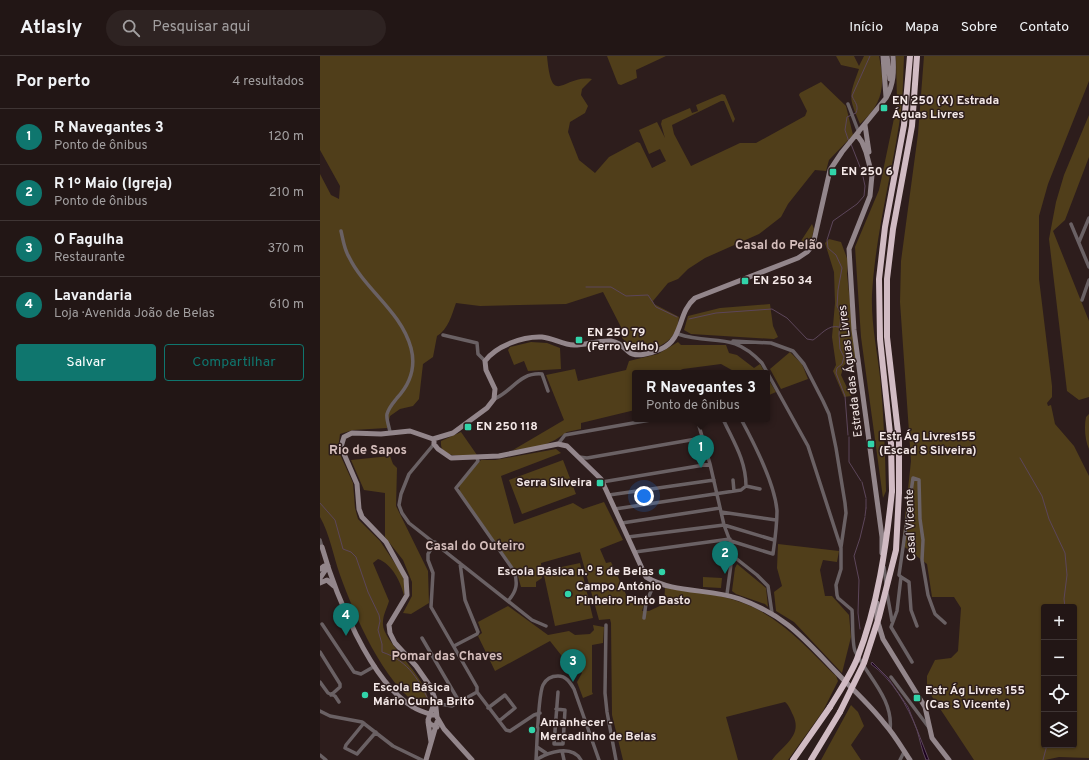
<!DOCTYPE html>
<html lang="pt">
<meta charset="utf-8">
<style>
:root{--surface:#221615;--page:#2e2322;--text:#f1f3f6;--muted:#a29fa0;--line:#3f3534;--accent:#0f766e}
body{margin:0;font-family:Overpass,sans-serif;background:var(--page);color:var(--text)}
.controls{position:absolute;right:12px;bottom:12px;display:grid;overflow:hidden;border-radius:4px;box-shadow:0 1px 3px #0004}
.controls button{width:36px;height:36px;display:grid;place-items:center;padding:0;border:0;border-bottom:1px solid var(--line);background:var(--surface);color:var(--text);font:20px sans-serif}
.you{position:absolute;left:324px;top:440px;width:14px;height:14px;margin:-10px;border:3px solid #fff;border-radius:50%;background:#1a73e8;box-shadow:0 0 0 6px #1a73e833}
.badge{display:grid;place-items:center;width:26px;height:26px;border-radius:50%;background:var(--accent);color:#fff;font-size:13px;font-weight:700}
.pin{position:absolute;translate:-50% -33px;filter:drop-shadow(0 1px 2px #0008)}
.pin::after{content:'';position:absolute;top:21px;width:14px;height:12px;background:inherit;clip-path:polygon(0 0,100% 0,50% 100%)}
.popup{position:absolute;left:312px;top:314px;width:138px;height:52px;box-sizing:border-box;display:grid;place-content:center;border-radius:4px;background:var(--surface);filter:drop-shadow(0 1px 3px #0005);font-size:13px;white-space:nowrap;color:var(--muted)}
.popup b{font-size:15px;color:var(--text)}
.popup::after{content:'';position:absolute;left:50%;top:100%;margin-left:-8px;border:8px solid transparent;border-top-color:var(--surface)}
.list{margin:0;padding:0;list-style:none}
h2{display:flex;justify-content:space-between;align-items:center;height:52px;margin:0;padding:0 16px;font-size:17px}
h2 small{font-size:13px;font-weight:400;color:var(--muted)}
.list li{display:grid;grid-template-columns:26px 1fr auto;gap:12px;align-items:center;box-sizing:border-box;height:56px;padding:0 16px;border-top:1px solid var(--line)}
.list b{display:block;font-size:15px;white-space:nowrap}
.list p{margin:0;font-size:13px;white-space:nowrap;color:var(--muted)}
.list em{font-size:13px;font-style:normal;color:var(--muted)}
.actions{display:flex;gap:8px;padding:12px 16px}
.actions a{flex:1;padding:9px 0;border:1px solid var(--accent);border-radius:4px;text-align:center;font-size:14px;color:var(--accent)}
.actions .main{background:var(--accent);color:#fff}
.icon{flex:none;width:22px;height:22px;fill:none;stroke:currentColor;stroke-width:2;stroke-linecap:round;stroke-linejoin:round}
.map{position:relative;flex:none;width:769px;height:704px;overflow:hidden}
header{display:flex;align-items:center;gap:24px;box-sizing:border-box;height:56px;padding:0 20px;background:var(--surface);border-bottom:1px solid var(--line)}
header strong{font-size:19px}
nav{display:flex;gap:22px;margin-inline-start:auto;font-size:14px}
.search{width:280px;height:36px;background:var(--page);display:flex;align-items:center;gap:10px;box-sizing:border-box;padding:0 14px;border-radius:22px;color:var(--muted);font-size:15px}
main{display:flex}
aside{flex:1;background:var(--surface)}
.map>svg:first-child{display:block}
</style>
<header>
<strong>Atlasly</strong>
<div class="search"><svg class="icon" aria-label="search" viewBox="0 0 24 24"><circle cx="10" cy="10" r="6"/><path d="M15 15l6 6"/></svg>Pesquisar aqui</div>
<nav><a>Início</a><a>Mapa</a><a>Sobre</a><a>Contato</a></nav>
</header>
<main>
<aside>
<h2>Por perto<small>4 resultados</small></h2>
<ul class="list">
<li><span class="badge">1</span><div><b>R Navegantes 3</b><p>Ponto de ônibus</p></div><em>120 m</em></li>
<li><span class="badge">2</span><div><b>R 1º Maio (Igreja)</b><p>Ponto de ônibus</p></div><em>210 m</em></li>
<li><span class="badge">3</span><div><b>O Fagulha</b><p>Restaurante</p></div><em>370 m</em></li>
<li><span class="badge">4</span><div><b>Lavandaria</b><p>Loja · Avenida João de Belas</p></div><em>610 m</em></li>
</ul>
<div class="actions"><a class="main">Salvar</a><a>Compartilhar</a></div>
</aside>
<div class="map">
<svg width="769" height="704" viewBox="0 0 769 704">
<rect width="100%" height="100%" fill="#2d1d1c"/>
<path fill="#503e1a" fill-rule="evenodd" d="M0,0H227C232,54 243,18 272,23L262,33L261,39L268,50L265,57L250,66L248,76L259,104L275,117L289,101L317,86L320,87L332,112L346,105L340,93L329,98L319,74L337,66L345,82L341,68L342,64L370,52L372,57L378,55L376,49L402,38L405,39L415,63L413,67L404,45H401L352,69L354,78L371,110L420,87H436L485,60L487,55L479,39L480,37L501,26L526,50L533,79L509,104L506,115L495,114L468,148L461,161L439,178L385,202L368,213L358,223L348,227L333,245L334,248L359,261C358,267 357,274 353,279C347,289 328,297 317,293C311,291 306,286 302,282L303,275L283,236L246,248L160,250L136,247C132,258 128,274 117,280L113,301L103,308L99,343L93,350L80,353L70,360L67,372L33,374L20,378L18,394L33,427L35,452L38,463L60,485L82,518L85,528L84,540C81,526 72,508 58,503L53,507L69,545C67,552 63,559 63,566C60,585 107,618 109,648L101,651C63,627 35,560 20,519C13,499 10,479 0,461V118L11,139L19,143L20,130L0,94Z
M287,0H346L316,14L317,22L301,29L298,28Z
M516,0H534L539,10L544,0H559C565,29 564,47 540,68C528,40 529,41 539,13L521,9Z
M576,0H584C583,23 583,46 579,69C570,126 555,182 552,239C551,267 557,294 560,321C564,359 565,397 566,435L563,442L541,281L535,191L559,134L577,48Z
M604,0H769V25L728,128L719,160V223L732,330V341L727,347L728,350L731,349L735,368L754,390L769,420V702L739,701L725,704H654L607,633V620L615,604L631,602L638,595L641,552L634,541H612L607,508L582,489L591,405L580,246L581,205L598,78ZM724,551H754V689H724Z
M769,59V101L745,164L733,175L769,265V341L759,344L747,335L729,183L736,146L744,119Z
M492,168L494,173L490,189L479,188Z
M509,183L521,186L528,205L527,218L536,303L524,309L521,319L531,340L524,341L513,315L516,309L512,281L515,247L514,216L505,187Z
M450,248L453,270L458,281L454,283L371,278L364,274L368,260L400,252Z
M211,286L227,287L240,292L241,313L208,315L204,305L194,309L188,294L190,291Z
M358,286L361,289H406L409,297L417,299L434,312L440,308L445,317H417L401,308L363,313L353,317H315V354L261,367V373L247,376L235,384L219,391L193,394L244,364L226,319L255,313L258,325L306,314L309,305L338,298Z
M470,296L482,308L488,323L461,333L450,313Z
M447,321L456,336L447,340Z
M769,358V393C765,384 764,371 766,361Z
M141,376L157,399C146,399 119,404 121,385Z
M236,393L241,397L181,420L194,468L253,447L263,453L284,446L303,484L280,493L286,507L291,506L310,547L324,548L322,555H329L344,548L345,532C370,536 398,537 423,547C461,561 488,593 516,620L518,625L503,655L468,704H452C463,689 483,680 473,659C471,655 469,649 465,646L406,661L418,704H303L292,659L291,567L290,563L279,564L260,496L221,507L222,522L216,526V531H201L197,517L140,436L139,429L161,404H175Z
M70,400L73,408L77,412L76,450L108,515L109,547L91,558L83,557L92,540V526L83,504L65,481V437L44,434L31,404Z
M243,404L256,438L202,458L189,424Z
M458,488L519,495L517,506L503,504L500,514L505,540H512L529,559L531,581L522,617L474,566L456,555L454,536L462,530L457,512Z
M260,507L273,562L235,570L223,515Z
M417,508L446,532L448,551L445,548L416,538L412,535L415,512Z
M383,521L402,522L401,532L383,531Z
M188,550L228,579L249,575L255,579L270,578L274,574L273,569L284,571L283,587L272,589V636L273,638L263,642L257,626L262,617L250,605L245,604L230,585L175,615L158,580L162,577L158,566Z
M531,649L538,656L544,670L531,689L541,704H501Z"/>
<path fill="#1b001e" stroke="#5c465a" d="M552,606L568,622L588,651L609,704H606C602,695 600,684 597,674C588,650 572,623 551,608Z"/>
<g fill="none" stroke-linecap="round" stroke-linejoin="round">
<path stroke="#5c465a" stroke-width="1" d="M529,86L525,74L527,61L536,57C539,49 535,47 532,40L550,0
M266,231H291L306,240L328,239L336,251L357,261
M369,263L396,257L452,253L467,262L487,283L493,284C501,279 508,268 519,271
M528,379L525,340L516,317L517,312L522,308L524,301L520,293L519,278L521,258L517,250L518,234L522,212L516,199L508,192L507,184L513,165L537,148L544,140L545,130L542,116L531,88
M529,381V406L541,425
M700,402L722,440L729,463L745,497L747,519L744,543L745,551
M542,426L546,442
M0,447L15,464L23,493L31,496L36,501L48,536L59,559L60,565L58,574L62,588V596C89,605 100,625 111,650
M546,452V443
M545,460L546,452
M540,573L538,557L539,524L534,500L540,482L545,461
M723,704L727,689"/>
<path stroke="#6a6164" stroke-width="3.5" d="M528,48L539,77
M751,168L769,211
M21,175C23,183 24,193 29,201C45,234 81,255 91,292C96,311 90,328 77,342C73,347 69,351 67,358C66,363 69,370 70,376
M759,186L769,162
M762,244L769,224
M358,278C393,290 411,274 442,307L488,390L521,492V513L516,529L517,539L518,542L532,554C533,564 532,588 535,595C547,620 574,643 570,674
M123,279L157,287L158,298L165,305
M413,285L451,287L473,295L484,308L503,345L509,358L516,392L525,447L526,457L521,491
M174,343C192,336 199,316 222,318L228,335
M377,363L390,408L404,469L413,493L407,538
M114,388L89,418L81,438L79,449L82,457L89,467L212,564L226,570
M238,388L245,379L336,363
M259,401L267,402L382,382
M157,402L158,405L136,432L194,515C198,527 197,535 188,545
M413,424L414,435
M282,426L390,408
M426,430L440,433
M289,439L394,424
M295,453L421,434L426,430C426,404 413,385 403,363
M401,456L456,464
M302,467L400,452
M308,481L404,469L454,484
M0,484L2,491
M411,485L453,498C455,484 457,469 457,455C455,428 434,387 421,363
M315,496L410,483
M413,500L437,519L448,530L452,557
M564,511L566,527
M581,521L589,526L591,554L597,570
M567,537L572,565
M324,562L326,547L335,526
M2,568L34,616L41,618L55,610
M286,569L285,637L287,656L296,704
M102,582L140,647
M134,590L157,578L158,576L145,544L140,507
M0,596L20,628V631L11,639
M592,606L571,571L577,555L581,521L579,519L593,422L599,424L600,463L603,484L602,504L608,539L612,550L615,558L625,567
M571,621L610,673
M0,626L8,637L15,640L19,646
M157,636L186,674L190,675L214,659L220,657
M114,647L132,650L157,636V631L111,551L113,517L108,504V498L115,486
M168,652L185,639L195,652L179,665
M236,653L245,654L243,688H234L238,636
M0,655L10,660L42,666L73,690L102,704
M44,667L26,689L25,692L37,698L56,676
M217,691L226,697
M242,695L244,704
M0,699L6,704
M216,704C217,690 218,639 223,629C226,623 231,620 238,620C246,620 250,626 254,633L279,704
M216,704C228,696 252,688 261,704
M580,704L584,696"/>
<path stroke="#93868b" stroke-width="5" d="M563,0L566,41
M567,0L570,23
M545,69L549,96
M537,79L542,86L546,96L552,119L550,140L529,193L534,274L562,481V497
M114,383V388L118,393L131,402L179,400L238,388L247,390L281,423L326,521C354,538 390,532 420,543C467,560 485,584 518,618C533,634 550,649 564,667C574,678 582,692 590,704
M2,491C15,537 50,626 93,651C99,655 106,657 113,659
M0,513L4,510H8
M0,522L8,510
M0,527L7,524L14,530
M557,547V563L563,583L605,651L612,682L629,704
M114,648L108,664L110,668L117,671
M108,666L111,686
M106,704L117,666
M152,704L124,673L117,661L115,643L110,630L96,610L75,587L70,577L69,569L87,539L86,522L66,486L42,461L39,453L37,428L21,391L24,381L32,377L61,378L90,375L113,383L133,377L167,352L174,343L175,333L166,314L165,305C176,290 203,280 222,281C233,282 243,289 254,289C266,289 279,284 291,285C299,286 303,291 309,296C316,302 332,297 341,293C364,283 357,257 375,242L478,202L487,196L493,189L510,114L522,96L566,42C574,28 574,15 573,0"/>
<path stroke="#d1bbc3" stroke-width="6" d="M572,435L571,387L560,283L559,223L565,171L584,69L590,0
M579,436V385L567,281V223L573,173L592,70L597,0
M473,704L510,651
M491,704L520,656"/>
<path stroke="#d1bbc3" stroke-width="6" d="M510,651C519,636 530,620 537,603C558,549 566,492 572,435
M520,656L544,607L559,561L576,494L579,436"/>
</g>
<g fill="#31d4a9" stroke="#2d1d1c" stroke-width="1.5">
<rect x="560" y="48" width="8" height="8" rx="2"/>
<rect x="509" y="112" width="8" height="8" rx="2"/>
<rect x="421" y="221" width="8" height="8" rx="2"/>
<rect x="255" y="280" width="8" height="8" rx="2"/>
<rect x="144" y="367" width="8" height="8" rx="2"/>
<rect x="547" y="384" width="8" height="8" rx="2"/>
<rect x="276" y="423" width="8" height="8" rx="2"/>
<circle cx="342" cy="516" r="4"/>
<circle cx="248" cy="538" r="4"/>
<circle cx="45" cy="639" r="4"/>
<rect x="593" y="638" width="8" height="8" rx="2"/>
<circle cx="212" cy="674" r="4"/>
</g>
<g text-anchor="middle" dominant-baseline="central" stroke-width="3" stroke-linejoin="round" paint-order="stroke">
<g font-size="12" font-weight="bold" fill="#f4e8e7" stroke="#2d1d1c" text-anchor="start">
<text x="572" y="45">EN 250 (X) Estrada<tspan x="572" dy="14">Águas Livres</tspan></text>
<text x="521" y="116">EN 250 6</text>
<text x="433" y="225">EN 250 34</text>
<text x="267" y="277">EN 250 79<tspan x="267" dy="14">(Ferro Velho)</tspan></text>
<text x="156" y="371">EN 250 118</text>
<text x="559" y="381">Estr Ág Livres155<tspan x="559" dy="14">(Escad S Silveira)</tspan></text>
<text x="272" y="427" text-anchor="end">Serra Silveira</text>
<text x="334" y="516" text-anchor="end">Escola Básica n.º 5 de Belas</text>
<text x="256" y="531">Campo António<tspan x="256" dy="14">Pinheiro Pinto Basto</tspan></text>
<text x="53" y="632">Escola Básica<tspan x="53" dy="14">Mário Cunha Brito</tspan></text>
<text x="605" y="635">Estr Ág Livres 155<tspan x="605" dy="14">(Cas S Vicente)</tspan></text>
<text x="220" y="667">Amanhecer -<tspan x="220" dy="14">Mercadinho de Belas</tspan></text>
</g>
<g font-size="12" fill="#f4e8e7" stroke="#2d1d1c">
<text transform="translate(531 315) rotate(-97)">Estrada das Águas Livres</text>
<text transform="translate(591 469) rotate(-92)">Casal Vicente</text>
</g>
<g font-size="13" font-weight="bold" fill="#d5bebc" stroke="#2d1d1c">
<text x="459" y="190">Casal do Pelão</text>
<text x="48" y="395">Rio de Sapos</text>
<text x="155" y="491">Casal do Outeiro</text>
<text x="127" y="601">Pomar das Chaves</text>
</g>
</g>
</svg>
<div class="controls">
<button>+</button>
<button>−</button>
<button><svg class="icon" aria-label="locate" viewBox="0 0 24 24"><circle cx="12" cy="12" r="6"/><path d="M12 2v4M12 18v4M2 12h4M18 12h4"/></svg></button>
<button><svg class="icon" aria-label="layers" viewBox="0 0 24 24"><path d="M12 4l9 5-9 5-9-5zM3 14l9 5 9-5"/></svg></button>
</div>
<div class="you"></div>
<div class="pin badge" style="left:381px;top:412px">1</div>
<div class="popup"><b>R Navegantes 3</b>Ponto de ônibus</div>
<div class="pin badge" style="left:405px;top:518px">2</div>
<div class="pin badge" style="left:253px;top:626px">3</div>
<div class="pin badge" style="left:26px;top:580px">4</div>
</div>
</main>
